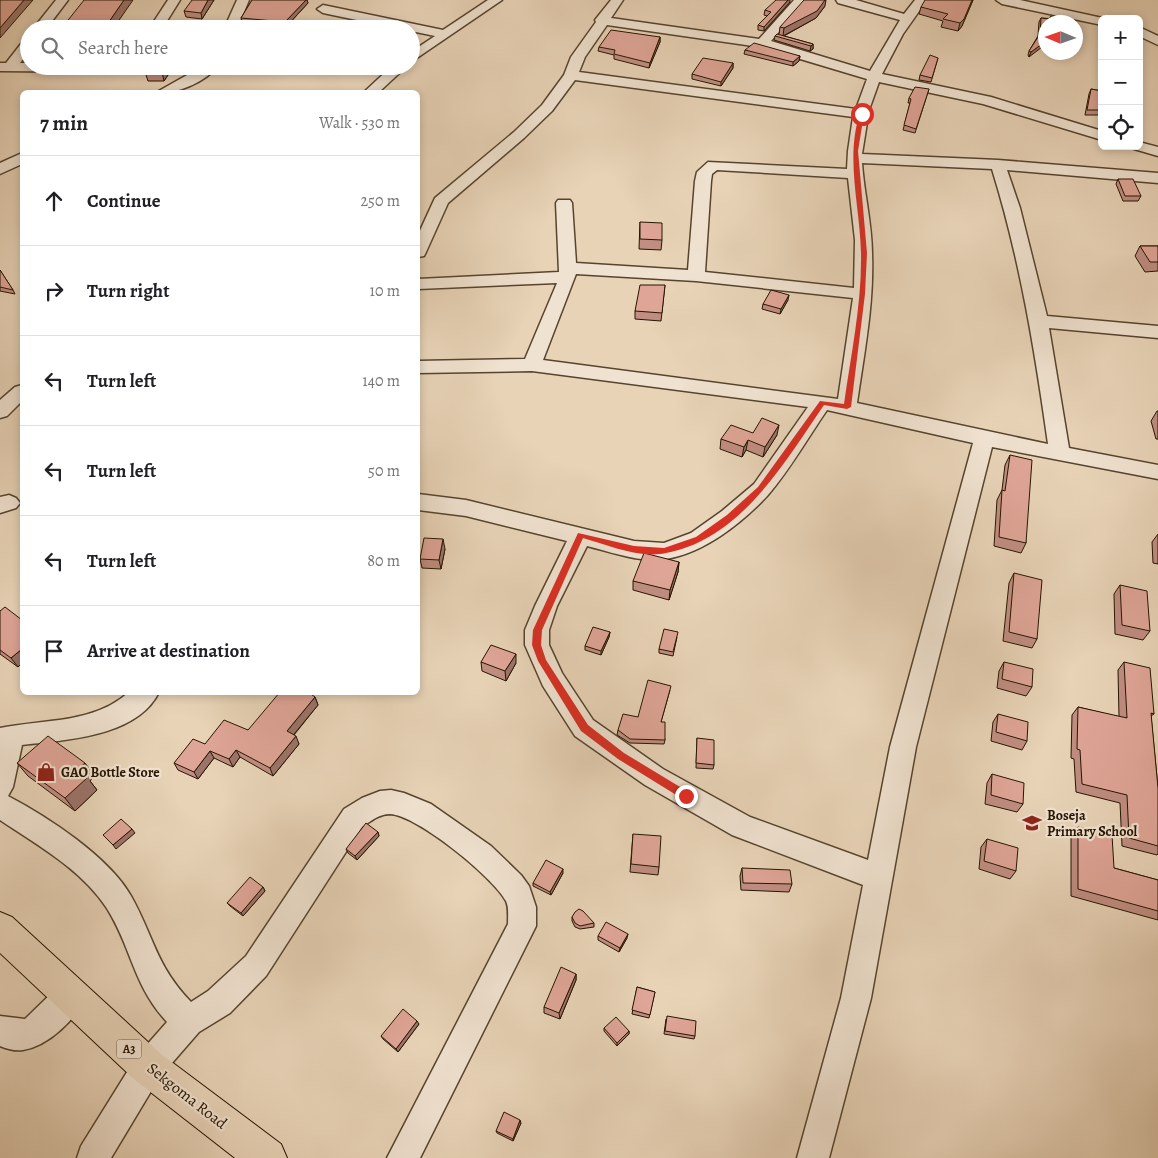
<!DOCTYPE html>
<meta charset="utf-8">
<style>
:root{--surface:#fff;--page:#f2f2f2;--text:#202124;--muted:#757577;--line:#e0e0e0}
body{margin:0;font-family:Alegreya,serif;background:var(--page);color:var(--text)}
.controls{position:absolute;right:15px;top:15px;display:grid;overflow:hidden;border-radius:8px;box-shadow:0 2px 8px #0003}
.controls button{width:45px;height:45px;display:grid;place-items:center;padding:0;border:0;border-bottom:1px solid var(--line);background:var(--surface);color:var(--text);font:25px sans-serif}
.compass{position:absolute;left:1038px;top:15px;width:45px;height:45px;border-radius:50%;background:var(--surface);box-shadow:0 2px 8px #0003;rotate:272deg}
.stop{position:absolute;width:15px;height:15px;margin:-11px;border:4px solid #d93025;border-radius:50%;background:#fff}
.stop.end{background:#d93025;border-color:#fff;box-shadow:0 1px 5px #0008}
.list{margin:0;padding:0;list-style:none}
h2{display:flex;justify-content:space-between;align-items:center;height:65px;margin:0;padding:0 20px;font-size:21px}
h2 small{font-size:16px;font-weight:400;color:var(--muted)}
.list li{display:grid;grid-template-columns:32px 1fr auto;gap:15px;align-items:center;box-sizing:border-box;height:90px;padding:0 20px;border-top:1px solid var(--line)}
.list b{display:block;font-size:19px;white-space:nowrap}
.list em{font-size:16px;font-style:normal;color:var(--muted)}
.icon{flex:none;width:28px;height:28px;fill:none;stroke:currentColor;stroke-width:2;stroke-linecap:round;stroke-linejoin:round}
.map{position:relative;flex:none;width:1158px;height:1158px;overflow:hidden}
.search{position:absolute;background:var(--surface);box-shadow:0 2px 8px #0003;left:20px;top:20px;width:400px;height:55px;display:flex;align-items:center;gap:12px;box-sizing:border-box;padding:0 18px;border-radius:28px;color:var(--muted);font-size:19px}
.panel{position:absolute;background:var(--surface);box-shadow:0 2px 8px #0003;left:20px;top:90px;width:400px;height:605px;border-radius:8px}
.map>svg:first-child{display:block}
</style>
<div class="map">
<svg width="1158" height="1158" viewBox="0 0 1158 1158">
<rect width="100%" height="100%" fill="#e8d3b7"/>
<filter id="stains"><feTurbulence type="fractalNoise" baseFrequency=".004" numOctaves="4"/><feColorMatrix values="0 0 0 0 .2 0 0 0 0 .09 0 0 0 0 .02 0 0 0 .5 -.17"/></filter>
<radialGradient id="worn" r=".72"><stop offset=".6" stop-color="#630" stop-opacity="0"/><stop offset="1" stop-color="#630" stop-opacity=".3"/></radialGradient>
<g fill="none" stroke-linecap="round" stroke-linejoin="round">
<g stroke="#56442e" stroke-width="3">
<path id="minor" d="M56,0H68L46,29H33Z
M168,0H180L162,29H149Z
M237,0H249L237,29H224Z
M488,0H502L411,62V52L435,36L411,31V29H400L323,13L317,9L323,5L443,30Z
M611,0H623L611,18L759,39L794,0H807L771,41L870,71L900,20L838,3L836,0H856L904,14L915,0H927L903,34L882,74L991,97L1102,131V140L983,104L879,82L869,110L862,154L998,160L1158,173V183L1007,170L1020,208L1047,316L1158,326V338L1049,328L1069,448L1158,465V479L992,447L916,747L871,998L829,1158H797L841,998L863,885L732,835L645,785L575,736L543,686L525,645V630L535,606L567,541L466,516L418,510V494L466,500L634,541L664,543L691,533L722,511L754,484L808,407L532,371L418,373V361L525,359L557,283L418,289V279L559,272L556,203L558,200H570L572,203L576,263L688,270L695,181L697,172L708,162L847,169L848,151L853,117L575,80L552,111L524,138L448,203L426,252L424,256L418,257V235L435,198L514,132L542,105L564,75L571,57L596,22L595,20ZM607,25L760,47L867,79L856,109L579,72L585,57ZM862,163L992,169C1020,259 1035,351 1048,444L857,403C864,354 874,304 872,254C872,224 864,193 862,163ZM717,170L848,178L855,240L854,288L705,272L711,181L712,174ZM576,274L696,281L853,298L838,399L543,360ZM827,410L973,443L890,747L868,860L750,817L663,769L593,720L562,673L549,645V630L557,606L587,546C611,552 640,563 666,559C704,553 742,523 768,495C789,471 809,436 827,410Z
M996,0H1020L1107,19H1102V25L1002,4Z
M1139,27L1158,36V45L1139,36Z
M29,39V52L20,63H29V66H133L131,69L113,72L0,71V63H6L24,40Z
M203,66H218C205,82 176,95 157,92Z
M392,66H407L379,92H364Z
M1139,142L1158,147V156L1134,149L1132,146H1139Z
M22,153V164L0,174V163Z
M22,385V401L7,416L0,418V400L15,387Z
M9,495L16,498L20,503L16,508L0,513V497Z
M129,692H159C137,737 65,740 22,745L13,787L8,796C48,817 109,857 131,896C154,937 156,966 191,1002L208,991L246,956L344,809L362,798L380,791L391,790L404,793L431,804L491,846L521,875L529,886L536,907V926L420,1158H387L508,924C508,916 509,907 506,901C493,877 417,815 390,814C379,814 371,821 362,827L266,976L230,1013L199,1032L159,1078L111,1158H77L81,1146L137,1056L167,1022C132,984 132,947 106,907C81,869 37,845 0,820V728C44,719 94,724 129,692Z
M72,980L83,984L87,995C77,1018 49,1046 23,1050C15,1051 7,1049 0,1046V1016L25,1019L61,984Z"/>
</g>
<g stroke="#261501" stroke-width="2">
<path id="highway" d="M0,912L12,917L161,1054L281,1144L287,1158H235L135,1080L0,953Z"/>
</g>
<use href="#minor" fill="#f0e2d0" fill-rule="evenodd"/>
<use href="#highway" fill="#e8d3b7" fill-rule="evenodd"/>
</g>
<path fill="#c08e82" stroke="#261501" d="M214,0L202,19L186,17L184,11Z
M252,0H307L308,3L286,27L242,23L241,18Z
M973,0L962,26L958,31L941,27L943,21L919,14L921,7Z
M790,2L764,31L758,30V25L767,16L764,15L765,10Z
M825,6L816,18L784,36L813,44V49L810,51L774,40L775,36L779,34L780,27Z
M1041,18L1071,20L1070,22H1046L1029,57L1028,55L1029,51L1038,36L1039,22Z
M660,37V42L649,68L614,59V55L598,51L599,47Z
M745,50L800,56L799,61L793,66L744,54Z
M938,58L931,82L919,80L920,75Z
M733,63V68L721,86L692,79V74Z
M148,66H174L164,81H148L145,72Z
M929,89L915,133L903,130L910,103H908L909,98Z
M1091,89L1102,91V115H1085L1089,94Z
M1118,179L1141,196L1138,201H1123L1116,184Z
M640,222L662,240L661,250L639,249Z
M1140,246H1158V271L1145,272L1135,256Z
M0,270L13,290L15,294L0,291Z
M665,285L661,321L635,319V311Z
M788,300L780,314L762,309L763,304Z
M1157,411H1158V439H1156L1151,421Z
M777,435L763,457L746,450L742,457L720,449L721,439Z
M1010,455L1026,543L1021,553L994,546L997,500L1002,490L1005,465Z
M1158,534V564L1153,563L1152,542Z
M445,549L441,569L422,568L420,559Z
M679,562L678,572L669,600L633,590V581Z
M1014,573L1037,639L1032,648L1003,641L1009,583Z
M1120,585L1150,631L1143,640L1115,634L1114,594Z
M0,611L22,620V663L18,667L0,654Z
M610,632L609,637L601,655L585,650V646Z
M677,637L673,656L659,653V649Z
M481,662L516,663L506,681L482,671Z
M1004,662L1032,687L1026,696L997,688L999,671Z
M1124,662L1154,714L1151,716L1158,788V854L1157,855L1122,846L1120,803L1076,792L1074,759L1071,758L1072,715L1078,707L1119,717L1118,670Z
M670,690L661,722L665,740L664,744L630,743L617,735L618,730L638,717Z
M315,697L318,705L294,735L299,744L273,776L240,757L233,767L214,758L198,779L178,770L174,763L205,744L248,730Z
M998,714L1027,741L1022,750L991,741L993,722Z
M697,738L714,765L713,769L696,768Z
M17,763L95,776L90,781L97,790L75,811L28,776Z
M992,774L1023,804L1017,812L985,804L987,783Z
M1078,827L1114,868L1158,880V920L1071,896V835Z
M378,832L379,836L357,860L348,853L346,849Z
M633,834L659,867L658,875L630,872Z
M987,839L1016,871L1010,879L979,869L981,847Z
M742,868L792,884L789,892L741,890L740,876Z
M563,873L551,895L533,886V883Z
M263,887L265,891L243,916L230,906L227,903Z
M572,917L594,923V927L580,929L575,927L572,921Z
M598,936L627,938L619,952L598,940Z
M576,974V980L560,1019L544,1013V1007Z
M637,987L655,992L649,1018L632,1014Z
M666,1019L695,1036L694,1039L664,1034Z
M419,1024L398,1052L383,1039L381,1036Z
M604,1028L629,1031V1034L617,1046L604,1031Z
M521,1123L513,1141L497,1133L496,1131Z"/>
<path fill="#9c746a" stroke="#261501" d="M24,0H33L0,38V28Z
M124,0H133L113,29H104Z
M208,0H214L202,19L201,13Z
M306,0H307L308,3L286,27L285,22Z
M788,0H790V2L764,31V27Z
M825,0H826L825,6L816,18L783,36L784,28Z
M972,0H973L962,26L958,31L960,23Z
M660,37V42L649,68L650,63Z
M1046,41V44L1029,57L1031,52Z
M813,44V49L810,51L811,46Z
M800,56L799,61L793,66V62Z
M733,63V68L721,86V82Z
M165,66H174L164,81L162,72Z
M789,295L788,300L780,314L781,309Z
M779,425L777,435L763,457L765,447Z
M748,440L746,450L742,457L744,447Z
M443,539L445,549L441,569L439,560Z
M679,562L678,572L669,600L670,590Z
M610,632L609,637L601,655V651Z
M22,649V663L18,667L11,658Z
M516,654V663L506,681L505,671Z
M315,697L318,705L290,739L287,731Z
M296,736L299,744L273,776L270,768Z
M236,750L240,757L233,767L229,759Z
M210,751L214,758L198,779L194,772Z
M85,763L95,776L90,781L97,790L75,811L65,798L77,770Z
M132,829L135,833L116,849L113,845Z
M378,832L379,836L357,860L355,856Z
M563,869V873L551,895L550,892Z
M263,887L265,891L243,916L241,913Z
M628,934L627,938L619,952L620,948Z
M576,974V980L560,1019L559,1013Z
M417,1021L419,1024L398,1052L396,1049Z
M629,1031V1034L617,1046V1043Z
M520,1120L521,1123L513,1141V1139Z"/>
<path fill="#dfa597" stroke="#261501" d="M0,0H24L0,28Z
M84,0H124L104,29H61Z
M192,0H208L201,13L184,11Z
M252,0H306L285,22L241,18Z
M776,0H788L764,27L758,25L771,12L765,10Z
M804,0H825L817,11L784,28L780,27Z
M925,0H972L964,19L960,23L943,19L948,14L921,7Z
M1051,16L1071,20L1068,22H1046V41L1031,52L1029,51L1040,34L1041,18L1049,19Z
M173,24L191,27L189,29H170Z
M317,27L353,29H318Z
M611,30L660,37L650,63L614,54L615,50L599,47Z
M777,34L813,44L811,46L775,36Z
M754,43L800,56L793,62L745,50Z
M930,55L938,58L932,78L920,75Z
M703,58L733,63L721,82L692,74Z
M148,66H165L162,72H145Z
M915,87L929,89L916,129L904,125L911,99L909,98Z
M1091,89L1102,91V110H1087Z
M1118,179H1133L1141,196H1125Z
M640,222L662,223V240L640,239Z
M1140,246H1158V262H1150Z
M0,270L13,290L0,287Z
M640,285H665L662,313L635,311Z
M771,290L789,295L781,309L763,304Z
M762,418L779,425L765,447L748,440L744,447L721,439L731,425L753,433Z
M1010,455L1032,460L1026,543L999,537L1002,490L1005,491Z
M424,538L443,539L439,560L420,559Z
M644,553L679,562L670,590L633,581Z
M1014,573L1042,580L1037,639L1009,632Z
M1120,585L1147,591L1150,631L1122,625Z
M5,607L22,620V649L11,658L0,650V611Z
M593,627L610,632L601,651L585,646Z
M664,629L678,632L673,652L659,649Z
M491,645L516,654L505,671L481,662Z
M1004,662L1033,669L1032,687L1002,679Z
M1124,662L1150,668L1154,714L1151,713L1158,788V846L1129,838L1127,795L1082,784L1080,750L1077,749L1078,707L1127,718Z
M648,680L671,686L661,722H665V740L630,739L618,730L623,714L638,717Z
M280,692H308L315,697L287,731L296,736L270,768L236,750L229,759L210,751L194,772L174,763L193,739L205,744L224,720L248,730Z
M998,714L1028,722L1027,741L996,732Z
M48,736L85,763L77,770L87,778L65,798L17,763Z
M697,738L714,740V765L696,763Z
M992,774L1024,783L1023,804L991,795Z
M121,819L132,829L113,845L103,835Z
M366,823L378,832L355,856L346,849Z
M1078,827L1112,835L1114,868L1158,880V911L1078,889Z
M633,834L661,836L659,867L631,864Z
M987,839L1018,848L1016,871L984,861Z
M546,860L563,869L550,892L533,883Z
M742,868L790,870L792,884L743,883Z
M250,877L263,887L241,913L227,903Z
M579,909L583,911L594,923L580,926L575,923L572,917L575,912Z
M606,922L628,934L620,948L598,936Z
M561,967L576,974L559,1013L544,1007Z
M637,987L655,992L650,1015L632,1010Z
M403,1009L417,1021L396,1049L381,1036Z
M667,1016L696,1021L695,1036L665,1031Z
M616,1017L629,1031L617,1043L604,1028Z
M504,1112L520,1120L513,1139L496,1131Z"/>
<path fill="#d93025" d="M860,113L864,114L858,151L867,253L865,294L851,407L847,409L824,405C784,463 741,539 666,553C640,559 608,545 583,538L542,630L541,645L546,660L588,725L624,753L690,793L691,796L686,801L618,759L581,731L538,661L532,645L533,630L578,533L634,546L664,548L696,537L727,515L758,487L820,401L844,404C851,354 862,303 861,253C860,206 845,158 860,113Z"/>
<defs>
<g id="shop-bare" transform="scale(1.5)"><path d="M-5-2.5h2.3a2.7 3.5 0 0 1 5.4 0H5L5.5 6h-11ZM-1.5-2.5h3a1.5 2.3 0 0 0-3 0Z" fill="#8f2418" stroke="#f0e2d0" stroke-width="2.5" paint-order="stroke"/></g>
<g id="school-bare" transform="scale(1.5)"><path d="M0-5L7-2L0 1L-7-2ZM-4 1L0 2.5L4 1V4Q0 6-4 4Z" fill="#8f2418" stroke="#f0e2d0" stroke-width="2.5" paint-order="stroke"/></g>
</defs>
<g fill-rule="evenodd">
<use href="#shop-bare" x="46" y="772"/>
<use href="#school-bare" x="1032" y="823"/>
</g>
<g text-anchor="middle" dominant-baseline="central" stroke-width="4.5" stroke-linejoin="round" paint-order="stroke">
<rect fill="#f0e2d0" stroke="#63523f" stroke-width="1" x="116.5" y="1039.5" width="25" height="19" rx="4"/>
<g font-size="12" font-weight="bold" fill="#261501">
<text x="129" y="1049">A3</text>
</g>
<g font-size="14" font-weight="bold" fill="#261501" stroke="#f0e2d0" text-anchor="start">
<text x="61" y="772">GAO Bottle Store</text>
<text x="1047" y="815">Boseja<tspan x="1047" dy="16">Primary School</tspan></text>
</g>
<g font-size="16" fill="#261501" stroke="#f0e2d0">
<text transform="translate(187 1096) rotate(38)">Sekgoma Road</text>
</g>
</g>
<rect width="100%" height="100%" filter="url(#stains)"/>
<rect width="100%" height="100%" fill="url(#worn)"/>
</svg>
<div class="controls">
<button>+</button>
<button>−</button>
<button><svg class="icon" aria-label="locate" viewBox="0 0 24 24"><circle cx="12" cy="12" r="6"/><path d="M12 2v4M12 18v4M2 12h4M18 12h4"/></svg></button>
</div>
<svg class="compass" viewBox="-18 -18 36 36"><path d="M0-13l5 13h-10z" fill="#e53935"/><path d="M0 13l5-13h-10z" fill="#757577"/></svg>
<div class="stop" style="left:862px;top:114px"></div>
<div class="stop end" style="left:686px;top:796px"></div>
<div class="search"><svg class="icon" aria-label="search" viewBox="0 0 24 24"><circle cx="10" cy="10" r="6"/><path d="M15 15l6 6"/></svg>Search here</div>
<section class="panel">
<h2>7 min<small>Walk · 530 m</small></h2>
<ul class="list">
<li><svg class="icon" aria-label="ahead" viewBox="0 0 24 24"><path d="M12 20V5M6 11l6-6 6 6"/></svg><div><b>Continue</b></div><em>250 m</em></li>
<li><svg class="icon" aria-label="right" viewBox="0 0 24 24"><path d="M7 20v-9h11M14 6l5 5-5 5"/></svg><div><b>Turn right</b></div><em>10 m</em></li>
<li><svg class="icon" aria-label="left" viewBox="0 0 24 24"><path d="M17 20v-9H6M10 6l-5 5 5 5"/></svg><div><b>Turn left</b></div><em>140 m</em></li>
<li><svg class="icon" aria-label="left" viewBox="0 0 24 24"><path d="M17 20v-9H6M10 6l-5 5 5 5"/></svg><div><b>Turn left</b></div><em>50 m</em></li>
<li><svg class="icon" aria-label="left" viewBox="0 0 24 24"><path d="M17 20v-9H6M10 6l-5 5 5 5"/></svg><div><b>Turn left</b></div><em>80 m</em></li>
<li><svg class="icon" aria-label="arrive" viewBox="0 0 24 24"><path d="M6 21V4h12l-3 4 3 4H6"/></svg><div><b>Arrive at destination</b></div></li>
</ul>
</section>
</div>
